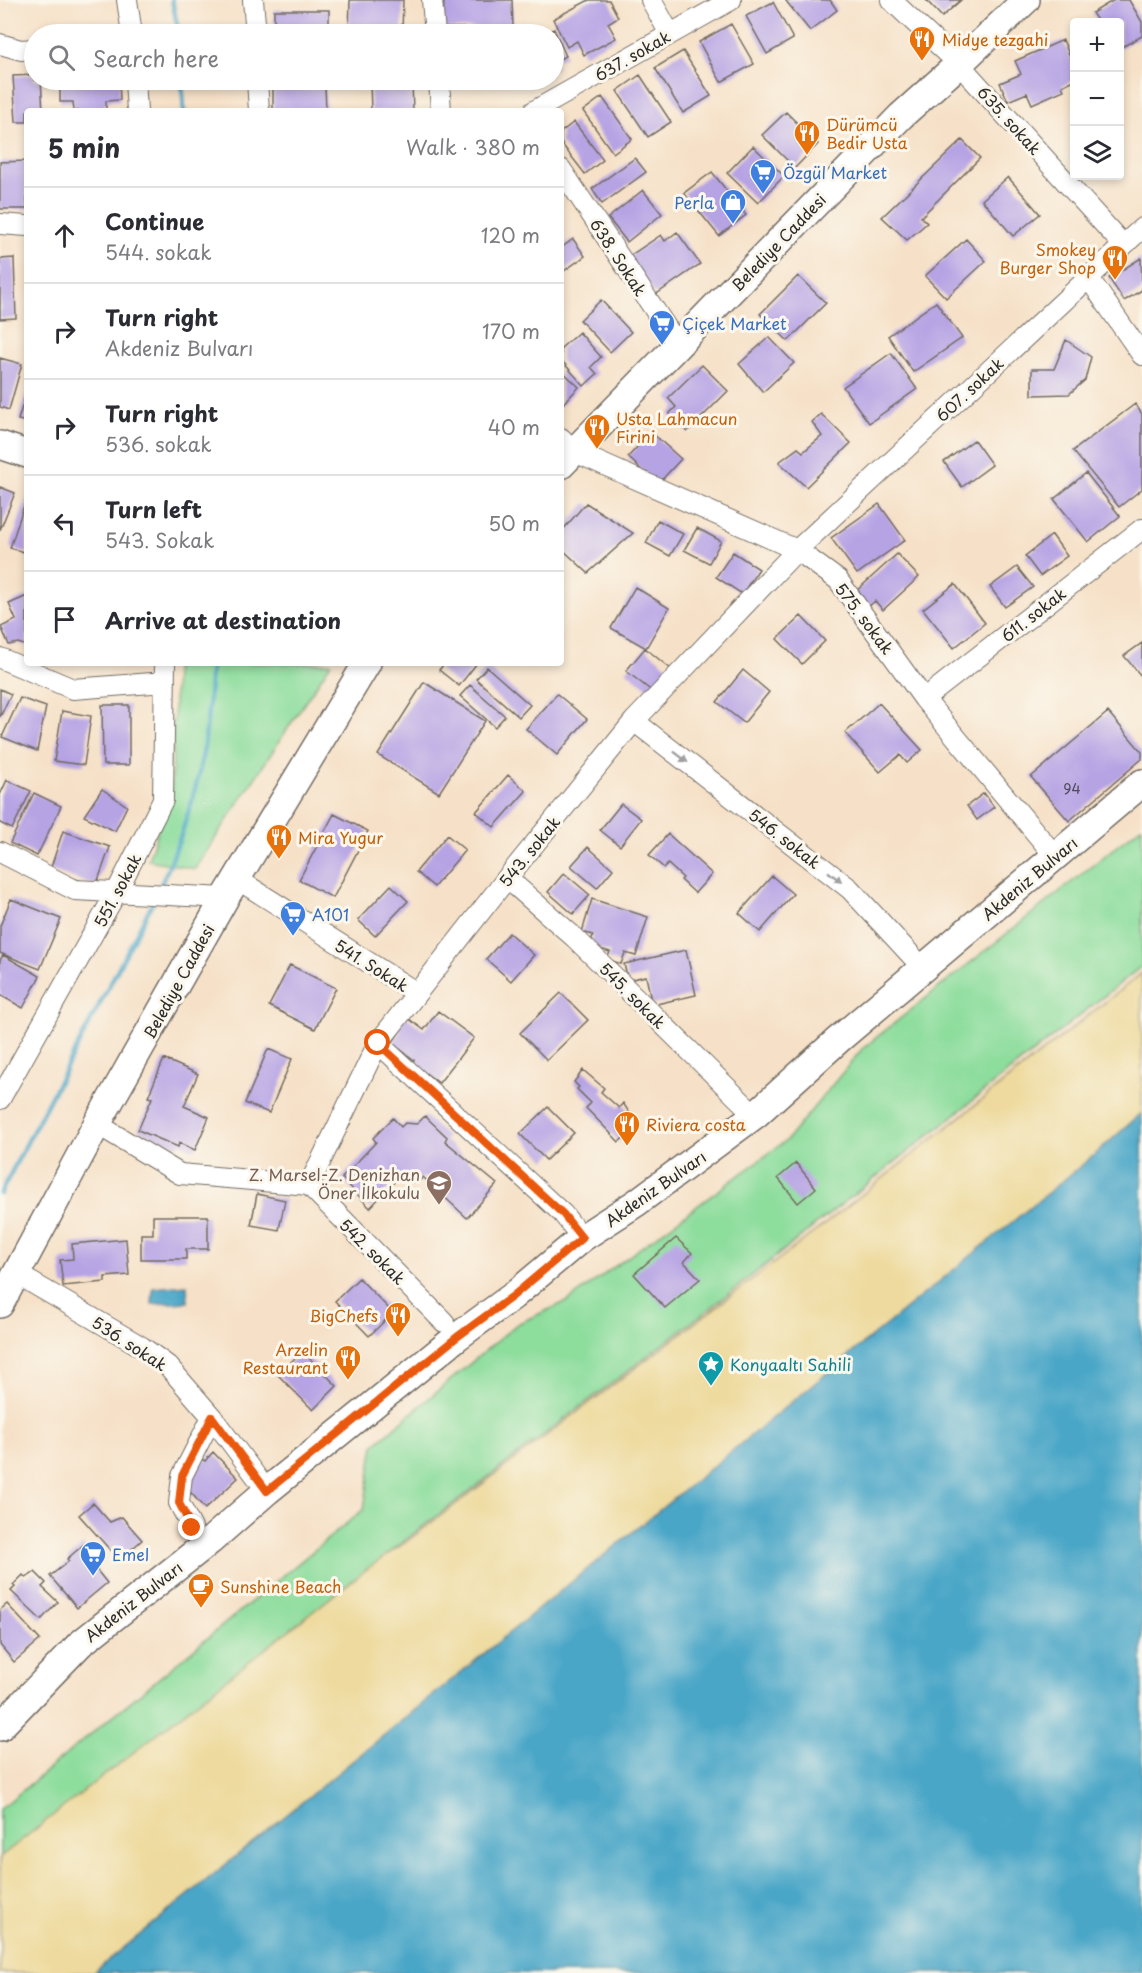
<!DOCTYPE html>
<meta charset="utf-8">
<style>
:root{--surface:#fff;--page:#f7f7f7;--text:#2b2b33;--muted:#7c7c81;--line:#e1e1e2}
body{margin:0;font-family:"Playpen Sans",sans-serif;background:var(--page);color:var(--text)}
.controls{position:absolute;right:18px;top:18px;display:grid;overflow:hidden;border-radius:6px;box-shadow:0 3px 9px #0003}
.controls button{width:54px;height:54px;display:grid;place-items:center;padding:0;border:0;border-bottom:2px solid var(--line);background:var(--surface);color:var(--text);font:30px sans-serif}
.stop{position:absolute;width:18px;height:18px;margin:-14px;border:4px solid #ea580c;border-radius:50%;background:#fff}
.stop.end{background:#ea580c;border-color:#fff;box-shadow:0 2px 6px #0008}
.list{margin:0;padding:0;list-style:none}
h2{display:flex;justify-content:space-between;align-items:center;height:78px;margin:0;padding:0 24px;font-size:26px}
h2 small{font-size:20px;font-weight:400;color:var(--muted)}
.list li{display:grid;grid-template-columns:39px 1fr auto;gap:18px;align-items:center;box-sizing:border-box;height:96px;padding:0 24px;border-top:2px solid var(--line)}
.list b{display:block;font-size:22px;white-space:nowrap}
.list p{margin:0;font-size:20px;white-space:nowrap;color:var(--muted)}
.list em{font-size:20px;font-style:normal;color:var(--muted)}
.icon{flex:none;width:33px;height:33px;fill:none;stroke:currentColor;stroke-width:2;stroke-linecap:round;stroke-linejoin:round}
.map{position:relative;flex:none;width:1142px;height:1973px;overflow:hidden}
.search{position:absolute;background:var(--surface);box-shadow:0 3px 9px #0003;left:24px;top:24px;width:540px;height:66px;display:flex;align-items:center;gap:15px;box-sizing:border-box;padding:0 21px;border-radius:33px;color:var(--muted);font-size:22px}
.panel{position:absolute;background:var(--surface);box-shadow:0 3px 9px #0003;left:24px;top:108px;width:540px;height:558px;border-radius:6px}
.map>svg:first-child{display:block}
</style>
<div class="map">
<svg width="1142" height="1973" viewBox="0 0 1142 1973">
<rect width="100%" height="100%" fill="#fbf7ec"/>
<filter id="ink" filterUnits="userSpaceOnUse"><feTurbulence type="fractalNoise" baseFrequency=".0167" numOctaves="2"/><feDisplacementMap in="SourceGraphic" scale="12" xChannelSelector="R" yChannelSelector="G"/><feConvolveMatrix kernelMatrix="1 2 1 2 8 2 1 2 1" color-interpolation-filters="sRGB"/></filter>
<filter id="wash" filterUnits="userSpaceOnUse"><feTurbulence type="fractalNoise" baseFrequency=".008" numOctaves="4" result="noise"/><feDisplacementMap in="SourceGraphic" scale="24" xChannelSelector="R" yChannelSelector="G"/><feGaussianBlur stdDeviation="1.35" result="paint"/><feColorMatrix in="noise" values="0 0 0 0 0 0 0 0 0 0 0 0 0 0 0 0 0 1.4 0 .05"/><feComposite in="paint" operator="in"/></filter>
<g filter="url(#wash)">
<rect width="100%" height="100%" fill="#f6e1c8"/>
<path fill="#8ddd9d" stroke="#5c8464" stroke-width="1.5" d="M175,663H331L195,869L148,860L172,789Z
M1142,826V966L726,1296L408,1538L0,1871V1809L364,1509L374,1445L517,1324L568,1301L787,1140L862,1049Z"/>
<path fill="#eeda9e" stroke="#8c8264" stroke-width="1.5" d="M1142,973V1113L1093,1156L93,1973H0V1857L367,1569L406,1542L816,1231Z"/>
<path fill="#49a6c7" stroke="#3a6879" stroke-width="1.5" d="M1142,1113V1973H93L1093,1156Z
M187,1285L188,1302L152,1304L153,1288Z"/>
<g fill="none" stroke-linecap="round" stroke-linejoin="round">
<path stroke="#49a6c7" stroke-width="4.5" d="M172,0L179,34
M182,80L184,111
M159,889C176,853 189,816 198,777C207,740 209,700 211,663
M0,1194L154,900"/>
</g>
<g id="blocks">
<path fill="#b6a3e4" d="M350,0H403L402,32L349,31Z
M444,0H512L513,27L443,28Z
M589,0H609L618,17L608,23L616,38L584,55L577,41L567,47L553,19Z
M788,0H830L837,10L810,31L786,1Z
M926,0H961L942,17Z
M1114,0H1129L1142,22V36L1120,48V22H1098L1092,13Z
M773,2L793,39L767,54L746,16Z
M274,10H329V34H274Z
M731,24L754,64L721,82L699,42Z
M554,29L566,56L554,61L557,68L554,69V34H542Z
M1063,40L1074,66V80L1062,86L1064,90L1032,104L1027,93L1008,101L1000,83L1021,74L1015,61Z
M683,51L711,96L683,113L655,68Z
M34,75V80H41L43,111H27V122H16L13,76Z
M640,75L671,122L648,137L617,91Z
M60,80H119L120,100L106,101V111H74L73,102H60Z
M304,80V85H325L326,111H273V81Z
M455,80H502V84H455Z
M412,81L413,111H371L370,83Z
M602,97L632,139L613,153L583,111Z
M786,112L818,144L795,168L762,135Z
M574,122L603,160L585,174L561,143V132Z
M962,140L980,158L921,217L927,223L907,240L882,217Z
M753,146L784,176L758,203L727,173Z
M635,158L646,172L602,204L592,189Z
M27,161V209H0V162Z
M712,172L746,215L719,236L684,193Z
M1008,177L1040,214L1013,236L982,200Z
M643,190L662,214L627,242L608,218Z
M677,232L700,264L655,295L628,257L661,235L665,241Z
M573,239L585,256L561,273V248Z
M966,239L986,261L946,298L925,276Z
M14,258L16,318L0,319V259Z
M1141,258L1142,290L1124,301L1109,278Z
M798,276L826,303L788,341L760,314Z
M601,300L631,332L610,352L580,320Z
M936,302L962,338L913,372L888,336Z
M579,332L601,357L591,367L597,374L584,386L561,360V348Z
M769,337L794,363L763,392L739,364Z
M1066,340L1091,357L1085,380L1069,394L1032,395V369H1054Z
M891,353L917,389L869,423L843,387Z
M0,358L22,364L9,410L0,407Z
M702,365L728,391L687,432L669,414L676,407L668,398Z
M561,370L579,387L561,406Z
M27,390V422L18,420Z
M1135,404L1142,414V489L1119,507L1073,451Z
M821,414L851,443L806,487L779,462L798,448L803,452L822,436L812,422Z
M651,432L681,459L657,485L628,457Z
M974,440L992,465L962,487L944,462Z
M1086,473L1120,516L1088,542L1054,499Z
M0,487L15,493L0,530Z
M27,496V553L10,548Z
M586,503L633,533L588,573L561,548V532Z
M879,504L905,540L857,574L831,538Z
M658,520L683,534L670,556L646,543Z
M697,528L721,541L709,563L684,550Z
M1052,535L1067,556L1040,576L1025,556Z
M733,552L759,569L742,594L716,577Z
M897,554L919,577L883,610L875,601L867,608L853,594Z
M1017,567L1033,587L1005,607L990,587Z
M955,584L985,623L954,648L923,609Z
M635,587L669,608L646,648L611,628Z
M27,596V646L18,643L9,645L1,627L16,620L9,604Z
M801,616L825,641L802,664L777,639Z
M1142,643V677L1124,656Z
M645,648L671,669L653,692L626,671Z
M445,663H477L459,686L439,670Z
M487,667L530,705L519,717L476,679Z
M743,670L769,692L744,723L717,702Z
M424,682L485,721L439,793L378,755Z
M470,685L505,716L495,727L460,696Z
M0,689L11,694L0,717Z
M557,694L587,719L557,755L526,729Z
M20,698L46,707L37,751L2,737Z
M879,703L922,750L907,763L900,755L880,772L845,733Z
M102,705H129V765H103Z
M62,711L91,716L84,765L54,761Z
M1108,712L1142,752V759L1069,821L1031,777Z
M508,775L526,791L494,827L476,812Z
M7,780L31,791L12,829L0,823V795Z
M102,789L127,806L115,831L84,816Z
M34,793L61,806L37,856L10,843Z
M984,793L994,807L977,820L967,806Z
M621,804L641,819L620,846L600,830Z
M334,814L368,831L333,898L299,880Z
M63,831L110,847L96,886L50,870Z
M668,834L712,874L695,893L681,880L683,878L668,864L664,868L649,855Z
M447,835L465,850L434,887L416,872Z
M588,847L613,869L597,888L571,866Z
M564,873L590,895L573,914L548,892Z
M772,876L793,894L760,932L739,913Z
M391,885L408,901L375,936L358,920Z
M11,899L61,919L40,969L0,953V926Z
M592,899L648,917L636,956L625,953L621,964L607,959L610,952L590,946L593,935L582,932Z
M509,933L534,955L511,981L486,959Z
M686,950L696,995L652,1005L646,976L628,980L624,964Z
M3,955L40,976L23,1008L0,995V960Z
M290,965L336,988L315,1029L269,1006Z
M561,993L588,1020L547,1060L520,1033Z
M438,1011L474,1038L439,1083L412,1063L414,1060L392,1043L401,1030L397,1027L405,1016L424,1030Z
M268,1049L292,1059L269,1113L245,1103Z
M164,1059L198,1074L184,1106L209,1117L195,1150L179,1143L178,1147L138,1130L152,1098L148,1097Z
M583,1070L604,1088L601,1092L619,1108L623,1103L631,1115L630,1118L638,1124L619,1142L586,1108L591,1103L577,1089L579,1087L574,1082Z
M548,1107L574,1133L546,1160L520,1134Z
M425,1116L447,1137L445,1141L497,1184L467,1218L423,1177L418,1182H407L397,1179L370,1208L342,1178L376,1142L373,1138L393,1118L401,1127L405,1123L417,1124Z
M796,1163L816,1188L798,1203L778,1178Z
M257,1194L285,1200L279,1230L251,1225Z
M153,1216H208V1249H186V1259H141V1234H153Z
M676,1238L692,1253L684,1262L700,1279L665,1308L634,1274Z
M126,1239L129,1275L105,1277V1282L63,1286L60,1260L73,1259L72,1244Z
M359,1278L393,1313L369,1336L335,1301Z
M302,1351L337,1386L313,1410L278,1375Z
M213,1452L238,1478L205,1509L187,1488L200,1458L205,1461Z
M93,1503L110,1522L122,1517L142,1540L119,1560L79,1515Z
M83,1545L96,1561L95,1568L107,1583L77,1608L50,1576L69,1561L67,1559Z
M35,1572L46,1583L42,1587L58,1602L41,1620L11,1591L15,1587L13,1585L23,1575L26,1578Z
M7,1604L40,1640L14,1662L0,1645V1610Z"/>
</g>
</g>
<g filter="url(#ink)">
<use href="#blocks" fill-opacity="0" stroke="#726b62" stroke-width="1.5"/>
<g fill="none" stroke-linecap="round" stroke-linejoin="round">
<g stroke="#726b62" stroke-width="22">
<path id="minor" d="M127,0L132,34
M253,0L256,34
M432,0L435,34
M651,0L670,34
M891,0L959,64L1123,245
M0,44L21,50L34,49
M135,80L137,111
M257,80L259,111
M439,80L441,111
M534,111L731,0
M561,169L678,345
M0,224L27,226
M1088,277L1142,355
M561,438L575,452L797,550L838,580L924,699L1055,856
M0,658L73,689L165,682
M924,699L1142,529
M634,721L850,889L923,968
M0,852L75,890L225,898
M507,878L575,938L755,1115
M237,879L417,993
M378,1043L563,1214L582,1238
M0,1099L116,893L163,800L165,663
M97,1124L180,1174L309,1185L444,1322
M309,1185L378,1043L507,878L634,721L797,550L1142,228
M17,1274L142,1347L168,1366L212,1417L267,1491
M192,1528L179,1503L182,1476L212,1417"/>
</g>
<g stroke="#726b62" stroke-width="30">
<path id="secondary" d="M0,445L27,454
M561,465L901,116L959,64L1026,0
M0,1304L97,1124L225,898L367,663
M0,1727L80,1644L210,1541L267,1491L457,1337L513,1296L582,1238L636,1203L755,1115L838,1040L1142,783"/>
</g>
<use href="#minor" stroke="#fff" stroke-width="20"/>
<use href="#secondary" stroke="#fff" stroke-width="27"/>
</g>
<defs><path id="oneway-solid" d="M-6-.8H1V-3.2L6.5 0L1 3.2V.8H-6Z" transform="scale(1.5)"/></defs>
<g fill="#a0a0a0">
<use href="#oneway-solid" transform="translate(681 757) rotate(38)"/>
<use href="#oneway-solid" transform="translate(835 877) rotate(38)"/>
</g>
</g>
<g fill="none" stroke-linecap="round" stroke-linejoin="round" filter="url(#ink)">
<path stroke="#ea580c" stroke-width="8" d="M192,1528L179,1503L182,1476L212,1417L267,1491L457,1337L513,1296L582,1238L563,1214L378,1043"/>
</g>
<defs>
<g id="restaurant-pin" transform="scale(1.35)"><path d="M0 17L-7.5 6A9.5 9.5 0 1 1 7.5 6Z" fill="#e8710a" stroke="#fbf7ec"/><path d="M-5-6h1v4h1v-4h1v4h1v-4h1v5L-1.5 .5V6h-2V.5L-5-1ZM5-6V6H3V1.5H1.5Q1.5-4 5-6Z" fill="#fff"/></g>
<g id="supermarket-pin" transform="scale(1.35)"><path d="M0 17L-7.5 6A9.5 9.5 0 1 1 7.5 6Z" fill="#3f7fe0" stroke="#fbf7ec"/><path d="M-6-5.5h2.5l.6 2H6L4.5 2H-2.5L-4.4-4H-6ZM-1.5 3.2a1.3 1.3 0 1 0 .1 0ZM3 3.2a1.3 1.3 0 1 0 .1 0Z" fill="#fff"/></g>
<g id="shop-pin" transform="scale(1.35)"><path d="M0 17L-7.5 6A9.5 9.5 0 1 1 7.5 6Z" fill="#3f7fe0" stroke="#fbf7ec"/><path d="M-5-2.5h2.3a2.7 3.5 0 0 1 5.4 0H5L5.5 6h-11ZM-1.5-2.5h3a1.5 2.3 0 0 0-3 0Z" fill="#fff"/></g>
<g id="school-pin" transform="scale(1.35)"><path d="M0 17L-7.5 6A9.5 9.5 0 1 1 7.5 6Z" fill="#8d6e63" stroke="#fbf7ec"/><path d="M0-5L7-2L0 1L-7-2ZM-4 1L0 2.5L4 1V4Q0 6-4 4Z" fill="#fff"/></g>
<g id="sight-pin" transform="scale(1.35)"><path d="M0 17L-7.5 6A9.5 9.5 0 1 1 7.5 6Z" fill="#0f9aa8" stroke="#fbf7ec"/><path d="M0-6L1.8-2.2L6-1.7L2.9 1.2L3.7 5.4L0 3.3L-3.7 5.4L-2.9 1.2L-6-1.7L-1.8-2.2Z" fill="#fff"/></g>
<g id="cafe-pin" transform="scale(1.35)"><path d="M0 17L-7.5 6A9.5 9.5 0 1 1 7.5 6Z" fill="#e8710a" stroke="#fbf7ec"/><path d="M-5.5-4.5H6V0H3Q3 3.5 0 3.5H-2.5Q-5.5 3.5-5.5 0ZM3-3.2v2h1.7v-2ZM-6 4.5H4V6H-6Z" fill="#fff"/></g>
</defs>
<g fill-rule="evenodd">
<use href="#restaurant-pin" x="922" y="39"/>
<use href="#restaurant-pin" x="807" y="133"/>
<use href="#supermarket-pin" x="763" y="172"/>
<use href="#shop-pin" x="733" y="202"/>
<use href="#restaurant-pin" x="1115" y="258"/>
<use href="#supermarket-pin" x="662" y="323"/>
<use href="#restaurant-pin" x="597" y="427"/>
<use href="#restaurant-pin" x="279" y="837"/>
<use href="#supermarket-pin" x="293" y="914"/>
<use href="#restaurant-pin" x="627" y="1124"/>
<use href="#school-pin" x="439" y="1183"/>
<use href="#restaurant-pin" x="398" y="1315"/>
<use href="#restaurant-pin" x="348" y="1358"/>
<use href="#sight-pin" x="711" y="1364"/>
<use href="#supermarket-pin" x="93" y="1554"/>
<use href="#cafe-pin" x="201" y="1586"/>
</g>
<g text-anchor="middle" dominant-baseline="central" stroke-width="6" stroke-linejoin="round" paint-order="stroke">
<g font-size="14" fill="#4e4959">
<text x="1072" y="788">94</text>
</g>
<g font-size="16" fill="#c56008" stroke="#fbf7ec" text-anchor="start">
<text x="942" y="39">Midye tezgahi</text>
<text x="826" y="124">Dürümcü<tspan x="826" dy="18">Bedir Usta</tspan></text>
<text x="1096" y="249" text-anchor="end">Smokey<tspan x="1096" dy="18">Burger Shop</tspan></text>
<text x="616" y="418">Usta Lahmacun<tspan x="616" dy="18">Firini</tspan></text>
<text x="298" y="837">Mira Yugur</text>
<text x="646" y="1124">Riviera costa</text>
<text x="378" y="1315" text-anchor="end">BigChefs</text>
<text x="328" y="1349" text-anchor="end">Arzelin<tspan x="328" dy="18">Restaurant</tspan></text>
<text x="220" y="1586">Sunshine Beach</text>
</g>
<g font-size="16" fill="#2b2b2b" stroke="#fbf7ec">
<text transform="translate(632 55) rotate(-30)">637. sokak</text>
<text transform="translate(1010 120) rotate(48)">635. sokak</text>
<text transform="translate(778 242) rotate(-46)">Belediye Caddesi</text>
<text transform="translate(619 257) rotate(57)">638. Sokak</text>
<text transform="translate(969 389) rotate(-43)">607. sokak</text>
<text transform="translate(1033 614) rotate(-38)">611. sokak</text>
<text transform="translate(865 618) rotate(53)">575. sokak</text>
<text transform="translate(785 838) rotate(38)">546. sokak</text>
<text transform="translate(529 851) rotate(-51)">543. sokak</text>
<text transform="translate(1029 878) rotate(-40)">Akdeniz Bulvarı</text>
<text transform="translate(117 890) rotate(-62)">551. sokak</text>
<text transform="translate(372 965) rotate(32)">541. Sokak</text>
<text transform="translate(178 981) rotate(-61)">Belediye Caddesi</text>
<text transform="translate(633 995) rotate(45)">545. sokak</text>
<text transform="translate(655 1188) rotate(-35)">Akdeniz Bulvarı</text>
<text transform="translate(373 1251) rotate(45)">542. sokak</text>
<text transform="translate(130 1343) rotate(33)">536. sokak</text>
<text transform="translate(133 1601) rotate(-38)">Akdeniz Bulvarı</text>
</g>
<g font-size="16" fill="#366cbe" stroke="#fbf7ec" text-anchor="start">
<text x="783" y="172">Özgül Market</text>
<text x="714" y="202" text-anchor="end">Perla</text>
<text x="682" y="323">Çiçek Market</text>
<text x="312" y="914">A101</text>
<text x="112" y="1554">Emel</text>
</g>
<g font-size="16" fill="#785e54" stroke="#fbf7ec" text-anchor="end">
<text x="420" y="1174">Z. Marsel-Z. Denizhan<tspan x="420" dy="18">Öner İlkokulu</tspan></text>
</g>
<g font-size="16" fill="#0d838f" stroke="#fbf7ec" text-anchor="start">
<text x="730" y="1364">Konyaaltı Sahili</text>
</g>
</g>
</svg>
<div class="controls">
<button>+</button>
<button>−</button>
<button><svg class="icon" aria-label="layers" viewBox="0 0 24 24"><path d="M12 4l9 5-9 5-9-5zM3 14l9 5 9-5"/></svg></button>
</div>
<div class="stop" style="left:378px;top:1043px"></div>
<div class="stop end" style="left:192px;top:1528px"></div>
<div class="search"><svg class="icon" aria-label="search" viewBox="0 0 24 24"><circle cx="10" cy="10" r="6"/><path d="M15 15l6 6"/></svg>Search here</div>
<section class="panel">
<h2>5 min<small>Walk · 380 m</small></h2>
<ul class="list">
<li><svg class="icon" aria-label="ahead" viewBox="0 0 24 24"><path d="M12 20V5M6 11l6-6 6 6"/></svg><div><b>Continue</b><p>544. sokak</p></div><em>120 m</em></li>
<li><svg class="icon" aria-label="right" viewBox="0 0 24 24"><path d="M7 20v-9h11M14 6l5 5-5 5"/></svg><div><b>Turn right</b><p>Akdeniz Bulvarı</p></div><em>170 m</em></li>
<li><svg class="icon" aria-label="right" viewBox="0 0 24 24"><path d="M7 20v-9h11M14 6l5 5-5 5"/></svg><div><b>Turn right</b><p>536. sokak</p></div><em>40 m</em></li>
<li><svg class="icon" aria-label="left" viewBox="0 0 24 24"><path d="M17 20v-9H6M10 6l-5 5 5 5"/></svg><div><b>Turn left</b><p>543. Sokak</p></div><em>50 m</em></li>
<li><svg class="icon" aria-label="arrive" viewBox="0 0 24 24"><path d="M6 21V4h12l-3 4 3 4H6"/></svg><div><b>Arrive at destination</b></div></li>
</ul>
</section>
</div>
